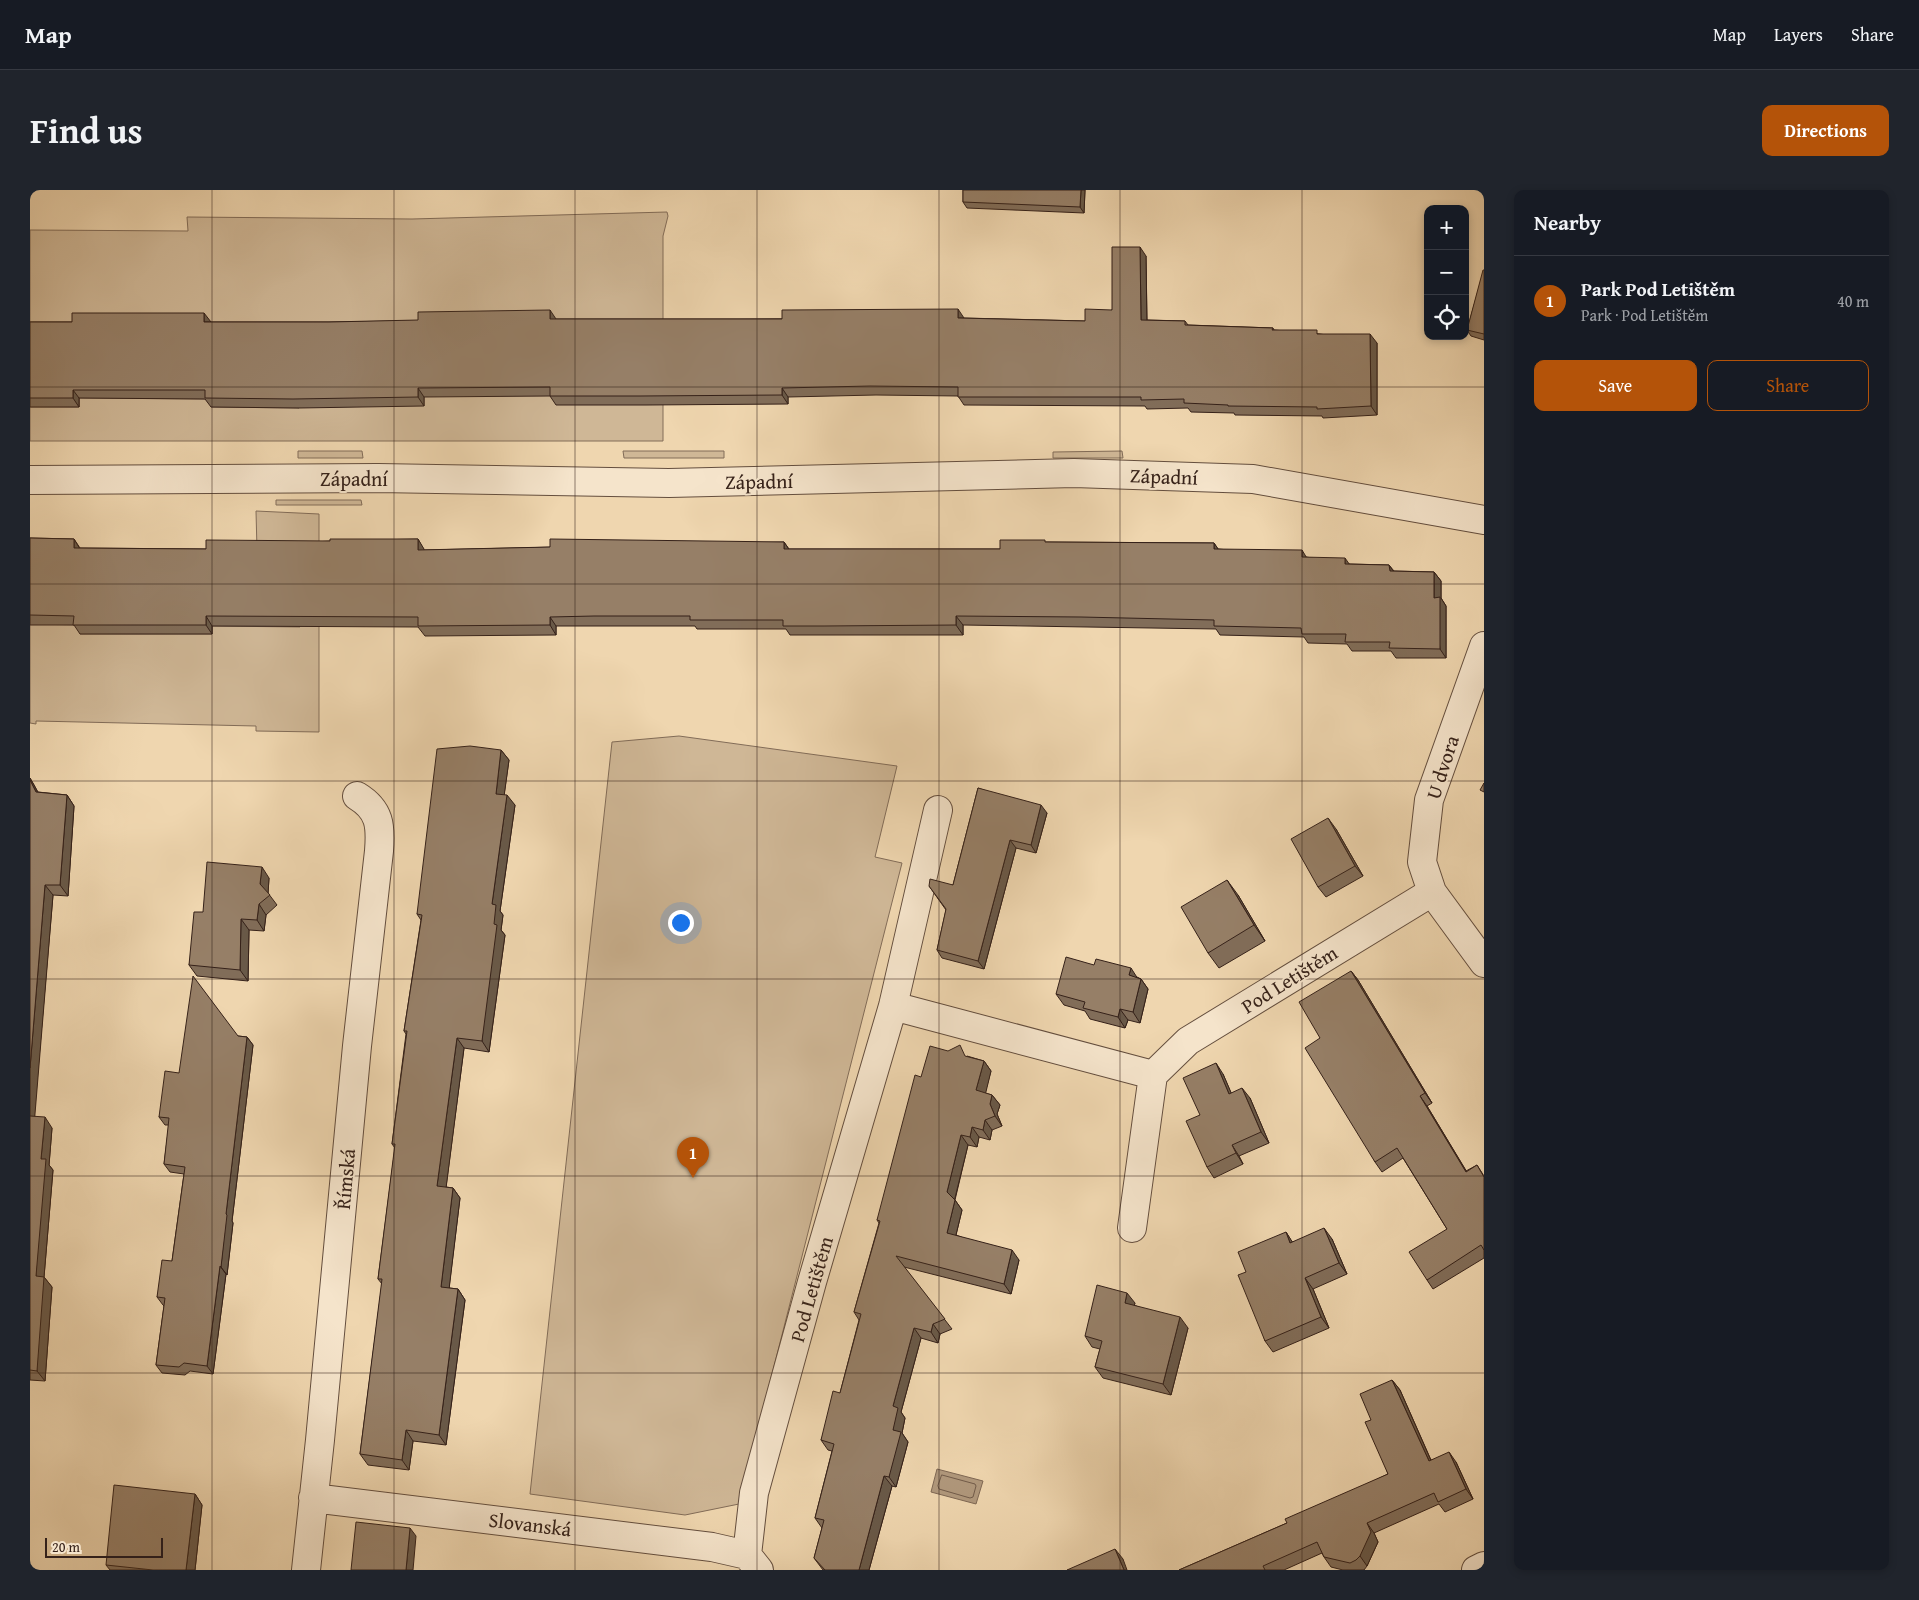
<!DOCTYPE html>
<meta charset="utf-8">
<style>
:root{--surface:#171b24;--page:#20242c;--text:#f1f3f6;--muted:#9ea1a6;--line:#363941;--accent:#b45309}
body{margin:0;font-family:"Gentium Book Plus",serif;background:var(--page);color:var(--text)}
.controls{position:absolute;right:15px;top:15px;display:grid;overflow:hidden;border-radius:10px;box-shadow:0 2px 8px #0003}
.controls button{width:45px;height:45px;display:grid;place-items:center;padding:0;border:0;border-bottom:1px solid var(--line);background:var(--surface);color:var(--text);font:25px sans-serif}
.scale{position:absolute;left:15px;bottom:12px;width:118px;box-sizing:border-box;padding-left:5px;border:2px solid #352119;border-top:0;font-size:14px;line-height:18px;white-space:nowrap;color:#352119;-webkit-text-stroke:4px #f5e4cb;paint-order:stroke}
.you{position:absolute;left:650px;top:732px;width:18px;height:18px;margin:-12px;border:4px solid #fff;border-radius:50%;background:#1a73e8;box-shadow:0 0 0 8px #1a73e833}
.badge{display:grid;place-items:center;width:32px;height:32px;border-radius:50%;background:var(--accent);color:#fff;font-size:16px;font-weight:700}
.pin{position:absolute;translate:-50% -41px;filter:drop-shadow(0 1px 2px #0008)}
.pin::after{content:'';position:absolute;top:26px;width:18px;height:15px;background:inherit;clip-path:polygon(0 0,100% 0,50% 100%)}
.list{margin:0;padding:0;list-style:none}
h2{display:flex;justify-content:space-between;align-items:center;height:65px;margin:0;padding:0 20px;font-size:21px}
h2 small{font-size:16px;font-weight:400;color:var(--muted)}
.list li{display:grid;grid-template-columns:32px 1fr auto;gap:15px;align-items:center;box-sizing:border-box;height:90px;padding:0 20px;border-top:1px solid var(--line)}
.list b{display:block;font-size:19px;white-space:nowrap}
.list p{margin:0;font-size:16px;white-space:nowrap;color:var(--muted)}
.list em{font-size:16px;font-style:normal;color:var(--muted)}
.actions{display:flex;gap:10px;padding:15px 20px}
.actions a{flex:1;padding:11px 0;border:1px solid var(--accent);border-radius:10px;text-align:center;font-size:18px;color:var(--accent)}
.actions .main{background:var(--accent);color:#fff}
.icon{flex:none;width:28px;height:28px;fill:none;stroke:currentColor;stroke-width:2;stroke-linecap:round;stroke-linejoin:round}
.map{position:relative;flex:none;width:1454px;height:1380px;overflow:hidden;border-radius:10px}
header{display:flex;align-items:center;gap:30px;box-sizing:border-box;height:70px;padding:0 25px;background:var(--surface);border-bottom:1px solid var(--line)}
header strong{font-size:24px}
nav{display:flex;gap:28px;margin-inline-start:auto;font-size:18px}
.intro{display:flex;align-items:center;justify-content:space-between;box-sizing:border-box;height:120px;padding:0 30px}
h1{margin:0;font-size:35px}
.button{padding:12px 22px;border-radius:10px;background:var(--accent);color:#fff;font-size:18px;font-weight:700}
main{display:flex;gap:30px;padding:0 30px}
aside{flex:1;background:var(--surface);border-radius:10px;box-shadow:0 2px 8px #0003}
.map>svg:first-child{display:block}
</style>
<header>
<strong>Map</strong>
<nav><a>Map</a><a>Layers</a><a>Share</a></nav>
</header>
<div class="intro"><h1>Find us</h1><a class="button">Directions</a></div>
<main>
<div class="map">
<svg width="1454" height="1380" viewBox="0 0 1454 1380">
<rect width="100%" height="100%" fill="#efd6af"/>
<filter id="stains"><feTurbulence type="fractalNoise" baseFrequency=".004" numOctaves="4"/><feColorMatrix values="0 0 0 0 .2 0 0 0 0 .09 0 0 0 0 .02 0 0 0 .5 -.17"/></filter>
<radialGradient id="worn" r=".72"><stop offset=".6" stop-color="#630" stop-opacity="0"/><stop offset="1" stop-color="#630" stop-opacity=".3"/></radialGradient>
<path fill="#cfb796" stroke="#826c58" d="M637,22L638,26L633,46V251H0V217H49V208L181,209V217L269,218L0,141V40L158,41L157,27L382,29Z
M268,261H332L333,268H268Z
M593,261H694V268H594Z
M1092,261L1093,268H1023V262Z
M246,310H331L332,315H246Z
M226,321L289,324V542L226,541V536L6,531V534L0,533V434L51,435L50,444H182V436L270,437L271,360H227Z
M649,546L867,576L845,667L872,673L709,1314L655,1325L500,1304L582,552Z"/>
<path fill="#b0987c" stroke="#7f6854" d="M907,1279L953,1291L946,1314L901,1302Z"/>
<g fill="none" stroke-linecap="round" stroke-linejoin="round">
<path stroke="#725c4a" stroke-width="1" d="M912,1285L945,1294L946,1296L943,1307L940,1308L909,1299L908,1296Z"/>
<g stroke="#644e3e" stroke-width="30">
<path id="minor" d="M0,290L348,288L639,293L1044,283L1223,289L1454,330
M1454,456L1399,610L1392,672L1402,702L1454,773
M863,816L1123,885L1158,851L1402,702
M1102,1038L1123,885
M283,1308L682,1357L717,1365
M276,1380L290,1250L327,856L349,661C351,636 350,620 327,606
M729,1380L717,1365L724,1303L782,1092L863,816L908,620
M1446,1380L1454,1376"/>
</g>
<use href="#minor" stroke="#f5e4cb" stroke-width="28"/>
</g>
<path fill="#816d59" stroke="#352119" d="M933,0H1055L1054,23L937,18L933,12Z
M1116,66L1117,130L1155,131L1158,135L1243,138L1244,140L1290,144L1347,153V225L1293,228L1292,226L1205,225L1204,223L1161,222L1158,218L1117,219L1115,216L934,215L928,206L846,205L758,207V214L616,215H526L520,206L394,207V216L269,218L181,217L175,209L49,208V217H0V132H299L526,129H708L934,128L1055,131L1082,120Z
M1454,80V150L1441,146L1437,140Z
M0,348L44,349L50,358L176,359L300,351L388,349L394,360L754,352L759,359H970L1016,352L1184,353L1188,359L1276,367L1320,374L1359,375L1364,381L1404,382L1411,391V408L1416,416V468H1366L1361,461H1322L1317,454L1278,453L1274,447L1190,445L1186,439L1057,437L933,435V445H760L756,439H667L665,436H526V445L395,446L388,437L182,436V444H50L44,435H0Z
M471,560L479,570L474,605L485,615L470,721L473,725L471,740L475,745L459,862L434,858L416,997L423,998L430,1008L419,1098L428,1099L435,1110L416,1255L383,1251L379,1280L338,1275L330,1264L352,1094L348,1089L365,958L362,954L376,844L374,841L391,730L387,724Z
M0,588L8,602L37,605L44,616L38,706L23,705L4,926L22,938L19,975L23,980L14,1087L22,1097L15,1191L0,1190Z
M948,598L1017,623L1006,663L986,658L954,779L912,768L907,760L916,720L899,696L923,695Z
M1306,639L1333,686L1296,707L1288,697Z
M239,688L238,703L247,715L236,725L234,741L219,740L218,791L167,786L159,775L173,722Z
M1208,705L1235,751L1189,778L1178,763Z
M1321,781L1328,790L1402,913L1397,916L1436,981L1447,975L1454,986V1068L1403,1099L1397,1090L1417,1039L1373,968L1352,982L1345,972L1290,848Z
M1107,787L1111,789L1118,799L1110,833L1098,830L1095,838L1060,829L1055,821L1034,815L1026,804Z
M208,846L217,847L223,855L202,1031L203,1033L197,1085L196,1084L183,1184L160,1181L155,1185L132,1183L126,1175L134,1116L133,1115L127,1107L142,1071L154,984L140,982L134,974L139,935H135L129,927L149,883Z
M937,866L954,871L961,881L955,903L962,905L970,915L967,924L972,936L962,940L960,950L949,947L947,957L938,955L925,1010L932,1020L926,1045L989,1070L981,1104L874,1077L922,1139L910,1144L908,1153L891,1148L871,1222L875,1228L872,1243L878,1252L866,1297L862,1296L839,1380H793L784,1368L792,1338L785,1328L802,1261L798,1260L791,1250L810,1203L829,1130L824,1122L849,1033L847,1030Z
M1193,884L1201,903L1220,908L1239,953L1209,966L1213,974L1184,988L1177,977L1170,925Z
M1256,1042L1262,1052L1302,1049L1317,1084L1283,1099L1299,1138L1243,1162L1235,1151L1216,1082Z
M1105,1113L1104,1115L1158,1138L1141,1205L1073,1188L1065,1177L1070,1159L1062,1157L1055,1146Z
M1362,1190L1370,1200L1401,1270L1426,1272L1443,1309L1415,1322L1409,1314L1344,1343L1348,1352L1337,1376L1334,1380H1313L1301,1377L1294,1367L1292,1363L1254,1380H1149L1257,1333L1358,1284L1341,1230Z
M165,1304L172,1315L165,1380H80L76,1375Z"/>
<path fill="#695948" stroke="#352119" d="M1051,0H1055L1054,23L1050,17Z
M1110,57L1116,66L1117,139L1111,130Z
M928,119L934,128H928Z
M520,120L526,129V138L520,129Z
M174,123L181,132H174Z
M1340,144L1347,153V225L1341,216Z
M388,198L394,207V216L388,207Z
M752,198L758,207V214L752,205Z
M43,200L49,208V217L43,208Z
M44,349L50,359L44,358Z
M388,349L394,359L395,369L388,360Z
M754,352L760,361L754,359Z
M1184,353L1190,362L1184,359Z
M1272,360L1278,370L1272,367Z
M1315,368L1322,378L1315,374Z
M1359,375L1366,385L1360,381Z
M1404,382L1411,391V408L1416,416V468L1410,459L1404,408Z
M176,426L182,436V444L176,435Z
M926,426L933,435V445L926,435Z
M520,427L526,436V445L520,435Z
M471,560L479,570L473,614L466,604Z
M0,588L4,595L13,613L6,602L0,590Z
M37,605L44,616L38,706L30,695Z
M477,605L485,615L470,721L473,725L471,740L475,745L459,862L452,851L462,714Z
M1011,615L1017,623L1006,663L1001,655Z
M1298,628L1306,639L1333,686L1325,676Z
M980,650L986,658L954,779L948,771Z
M232,677L239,688L238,704L230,694Z
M1197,690L1208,705L1235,751L1224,735Z
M15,695L23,705L4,936L0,931V878Z
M229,714L236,725L234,741L227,730Z
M211,729L219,740L218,791L210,780Z
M1101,778L1108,789L1099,785Z
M1321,781L1328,790L1402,913L1395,903Z
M1111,789L1118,799L1110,833L1103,822Z
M1090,819L1098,830L1095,838L1088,827Z
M217,847L223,855L202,1031L203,1033L197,1085L191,1077L196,1024Z
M427,848L434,858L415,1006L407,996Z
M954,871L961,881L954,910L946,900Z
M1186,873L1193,884L1206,914L1199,904Z
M1212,898L1220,908L1239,953L1231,942Z
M962,905L970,915L967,924L972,936L965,926L960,914Z
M1390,906L1397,916L1443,992L1436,982Z
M15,927L22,938L19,975L23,980L14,1087L22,1097L15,1191L7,1181L6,1086L11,969Z
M955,930L962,940L960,950L953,940Z
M942,937L949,947L947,957L940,947Z
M931,945L938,955L924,1012L917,1002Z
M1202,955L1209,966L1213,974L1206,963Z
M423,998L430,1008L418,1108L411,1097Z
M925,1010L932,1020L924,1053L917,1043Z
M1294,1038L1302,1049L1317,1084L1309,1073Z
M1256,1042L1263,1053H1260Z
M982,1060L989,1070L981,1104L974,1094Z
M190,1076L196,1084L183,1184L177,1176Z
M1275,1088L1283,1099L1299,1138L1291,1127Z
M428,1099L435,1110L416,1255L409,1245Z
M1097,1103L1105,1113L1102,1124L1095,1113Z
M1150,1127L1158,1138L1141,1205L1133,1194Z
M903,1134L910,1144L908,1153L901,1142Z
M884,1138L891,1148L871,1222L875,1228L872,1243L878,1252L866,1297L859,1287L863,1240V1216Z
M1362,1190L1370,1200L1406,1282L1399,1271Z
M376,1240L383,1251L379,1280L372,1270Z
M1419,1262L1426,1272L1443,1309L1436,1299Z
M854,1286L862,1296L839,1380H829Z
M165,1304L172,1315L165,1380H156Z
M1337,1333L1344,1343L1348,1352L1337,1376L1330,1366Z
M380,1338L386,1346L383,1380H376Z
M1085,1359L1093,1369L1097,1380H1094Z"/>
<path fill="#967f67" stroke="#352119" d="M933,0H1051L1050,17L933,12Z
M1082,57H1110L1111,130L1155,131V135L1243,138L1242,140H1287V144H1340L1341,216L1287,219V217L1198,216V215L1154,213V209L1111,210V207H928V197L840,196L752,198V205L610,206H520V197L388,198V207L263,209L175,208V200H43V208H0V132H42V123H174V132H299L388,130V122L520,120V129H752V120L928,119V128L1055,131V119L1082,120Z
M1453,80H1454V144L1437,140Z
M0,348L44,349V358L176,359V350L300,351V349H388V360L520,357V349L754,352V359H970V350H1015V352L1184,353V359L1272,360V367L1315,368V374L1359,375L1360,381L1404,382V408L1410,407V459L1359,458L1360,452H1315L1316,444H1272L1271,438L1184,436V430L1051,427L926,426V435L794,436H753V430H660V426H564L520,427V435L388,436V427L176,426V435H43L44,426L0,425Z
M440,556L471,560L466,604L477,605L462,714L466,715L464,734L467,735L452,851L427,848L407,996L423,998L411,1097L428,1099L409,1245L376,1240L372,1270L330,1264L352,1089H348L365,954H362L377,841H374L392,725L387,724L407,559Z
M0,590L6,602L37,605L30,695H15L0,878Z
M1454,593V602L1450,600Z
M948,598L1011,615L1001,655L980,650L948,771L907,760L916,719L899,696L900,689L923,695Z
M1298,628L1325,676L1288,697L1261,649Z
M177,672L232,677L230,694L240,705L229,714L227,730L211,729L210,780L159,775L164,722H173Z
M1197,690L1224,735L1178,763L1151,717Z
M1036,767L1064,775L1066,769L1101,778L1099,785L1111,789L1103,822L1090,819L1088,827L1053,818L1055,812L1026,804Z
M1321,781L1395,903L1390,906L1436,982L1447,975L1454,987V1060L1451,1055L1397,1090L1379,1062L1417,1039L1367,958L1345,972L1275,858L1290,848L1269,812Z
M163,786L208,846L217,847L196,1024L197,1025L191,1077L190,1076L177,1176L154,1173L149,1177L126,1175L135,1108L127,1107L132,1070L142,1071L155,977L134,974L139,928L129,927L135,881L149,883Z
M930,855L935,866L954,871L946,900L962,905L960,914L965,926L955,930L953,940L942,937L940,947L931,945L917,1002L925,1010L917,1043L982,1060L974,1094L866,1066L915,1129L903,1134L901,1142L884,1138L863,1216L868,1218L863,1240L871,1242L859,1287L854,1286L829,1380H795L784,1368L794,1330L785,1328L804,1254L791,1250L803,1201L810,1203L831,1124L824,1122L850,1031L847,1030L885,885L891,887L900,856L918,861Z
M1186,873L1199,904L1212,898L1231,942L1202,955L1206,963L1177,977L1156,931L1170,925L1153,888Z
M0,926L15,927L11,969H16L6,1086L14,1087L7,1181L0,1180Z
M1294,1038L1309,1073L1275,1088L1291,1127L1235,1151L1208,1085L1216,1082L1208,1062L1256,1042L1260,1053Z
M1067,1095L1097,1103L1095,1113L1150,1127L1133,1194L1065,1177L1072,1151L1055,1146Z
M1362,1190L1399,1271L1419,1262L1436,1299L1408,1312L1404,1303L1337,1333L1341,1342L1330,1366L1326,1370L1320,1373L1294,1367L1287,1352L1233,1376L1235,1380H1149L1257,1333L1255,1329L1358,1284L1335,1232L1341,1230L1330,1204Z
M84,1295L165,1304L156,1380H123L76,1375Z
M326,1332L380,1338L376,1380H321Z
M1085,1359L1094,1380H1037Z"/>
<path fill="none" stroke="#352119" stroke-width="1" stroke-opacity="0.55" d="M182,0V1380M364,0V1380M545,0V1380M727,0V1380M909,0V1380M1090,0V1380M1272,0V1380M0,197H1454M0,394H1454M0,591H1454M0,789H1454M0,986H1454M0,1183H1454"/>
<g text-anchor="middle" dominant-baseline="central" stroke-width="4" stroke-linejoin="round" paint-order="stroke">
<g font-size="20" fill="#352119" stroke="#f5e4cb">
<text transform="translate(1134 286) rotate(2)">Západní</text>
<text x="324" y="288">Západní</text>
<text transform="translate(729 291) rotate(-1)">Západní</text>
<text transform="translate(1412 577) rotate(-72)">U dvora</text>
<text transform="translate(1259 789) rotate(-32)">Pod Letištěm</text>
<text transform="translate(315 989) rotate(-85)">Římská</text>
<text transform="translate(781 1099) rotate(-74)">Pod Letištěm</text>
<text transform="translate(500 1334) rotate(7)">Slovanská</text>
</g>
</g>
<rect width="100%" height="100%" filter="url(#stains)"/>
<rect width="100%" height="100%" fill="url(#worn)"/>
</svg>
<div class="controls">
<button>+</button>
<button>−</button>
<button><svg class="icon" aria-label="locate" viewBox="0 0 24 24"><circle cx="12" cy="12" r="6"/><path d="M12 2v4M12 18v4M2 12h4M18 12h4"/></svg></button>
</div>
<div class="scale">20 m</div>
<div class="you"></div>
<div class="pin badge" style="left:663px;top:988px">1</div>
</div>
<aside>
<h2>Nearby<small></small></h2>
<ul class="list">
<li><span class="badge">1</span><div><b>Park Pod Letištěm</b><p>Park · Pod Letištěm</p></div><em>40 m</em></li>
</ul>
<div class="actions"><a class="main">Save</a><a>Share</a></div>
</aside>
</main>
